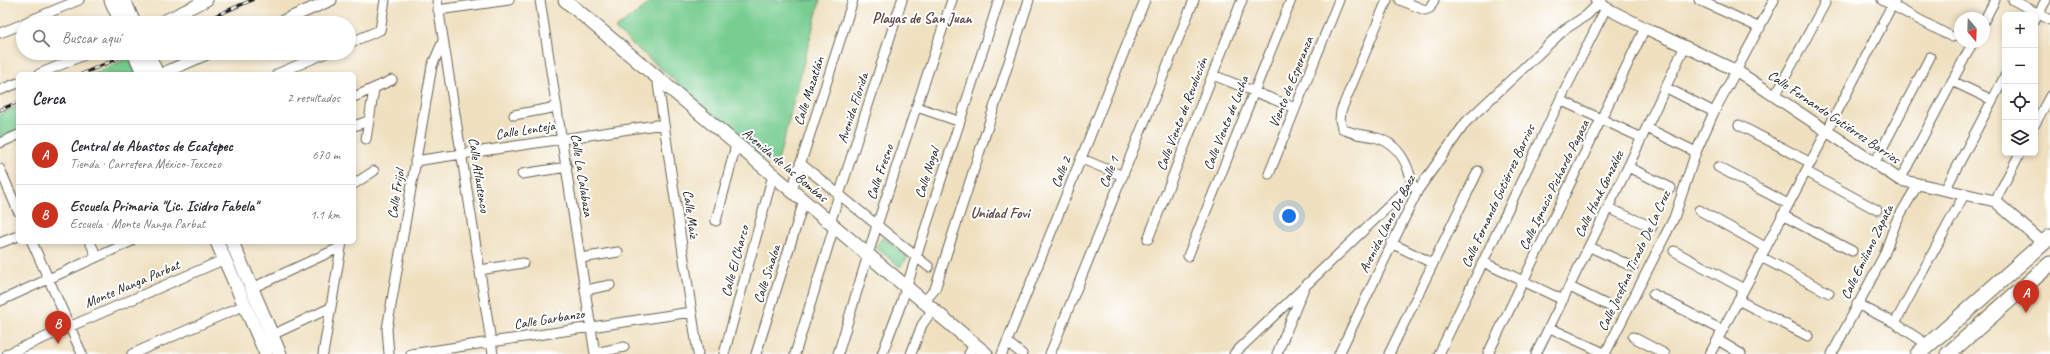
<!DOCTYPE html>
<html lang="es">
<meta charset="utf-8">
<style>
:root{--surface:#fff;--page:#f7f7f7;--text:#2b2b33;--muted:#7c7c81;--line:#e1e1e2;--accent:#c8321e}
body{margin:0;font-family:Caveat,sans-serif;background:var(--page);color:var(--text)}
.controls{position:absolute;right:12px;top:12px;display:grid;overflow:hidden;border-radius:6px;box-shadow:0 2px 6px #0003}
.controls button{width:36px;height:36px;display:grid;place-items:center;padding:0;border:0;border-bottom:1px solid var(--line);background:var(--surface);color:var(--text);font:20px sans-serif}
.compass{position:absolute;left:1954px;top:12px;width:36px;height:36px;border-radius:50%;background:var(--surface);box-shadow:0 2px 6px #0003;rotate:161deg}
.you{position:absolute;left:1289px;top:216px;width:14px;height:14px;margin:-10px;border:3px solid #fff;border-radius:50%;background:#1a73e8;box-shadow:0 0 0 6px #1a73e833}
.badge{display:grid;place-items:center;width:26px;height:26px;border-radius:50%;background:var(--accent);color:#fff;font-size:13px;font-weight:700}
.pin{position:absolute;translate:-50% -33px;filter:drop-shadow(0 1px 2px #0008)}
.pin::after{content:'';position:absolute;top:21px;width:14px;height:12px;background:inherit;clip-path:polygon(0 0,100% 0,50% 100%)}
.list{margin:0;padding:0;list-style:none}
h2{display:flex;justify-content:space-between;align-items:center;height:52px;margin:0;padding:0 16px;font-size:17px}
h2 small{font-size:13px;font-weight:400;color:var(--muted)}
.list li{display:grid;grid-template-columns:26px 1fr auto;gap:12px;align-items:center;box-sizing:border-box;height:60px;padding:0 16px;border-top:1px solid var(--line)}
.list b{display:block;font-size:15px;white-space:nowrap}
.list p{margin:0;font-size:13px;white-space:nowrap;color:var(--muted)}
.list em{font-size:13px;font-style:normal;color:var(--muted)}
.icon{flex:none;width:22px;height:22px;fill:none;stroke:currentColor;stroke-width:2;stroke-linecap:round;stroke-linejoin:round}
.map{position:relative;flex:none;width:2050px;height:354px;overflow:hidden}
.search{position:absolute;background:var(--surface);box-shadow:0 2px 6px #0003;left:16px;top:16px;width:340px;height:44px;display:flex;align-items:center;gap:10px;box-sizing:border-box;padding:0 14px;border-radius:22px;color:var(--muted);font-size:15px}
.panel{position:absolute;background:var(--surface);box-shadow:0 2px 6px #0003;left:16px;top:72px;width:340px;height:172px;border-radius:6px}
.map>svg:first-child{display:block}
</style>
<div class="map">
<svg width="2050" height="354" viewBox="0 0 2050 354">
<rect width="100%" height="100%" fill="#fff"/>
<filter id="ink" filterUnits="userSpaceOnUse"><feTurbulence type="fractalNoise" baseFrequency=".025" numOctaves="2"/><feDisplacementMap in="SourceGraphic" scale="8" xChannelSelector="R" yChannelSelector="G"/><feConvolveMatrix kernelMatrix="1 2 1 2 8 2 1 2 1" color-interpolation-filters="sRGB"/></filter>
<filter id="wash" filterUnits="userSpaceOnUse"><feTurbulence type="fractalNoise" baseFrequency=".012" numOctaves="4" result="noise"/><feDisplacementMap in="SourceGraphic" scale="16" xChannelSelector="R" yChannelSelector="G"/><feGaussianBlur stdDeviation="0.9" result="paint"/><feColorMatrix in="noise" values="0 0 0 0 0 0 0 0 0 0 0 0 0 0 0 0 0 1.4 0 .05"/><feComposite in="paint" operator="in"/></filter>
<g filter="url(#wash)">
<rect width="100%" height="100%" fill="#efe0c0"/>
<path fill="#78cd91" stroke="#4a7456" d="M654,0H820L776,169L615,29Z
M129,58L136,74H91Z
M18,106V129L0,137V114Z
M883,237L908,257L900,267L875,247Z"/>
</g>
<g filter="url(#ink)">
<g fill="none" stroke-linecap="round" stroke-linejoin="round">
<g stroke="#666155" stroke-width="11">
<path id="minor" d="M437,0L493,354
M540,0L595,354
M1387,0L1341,111L1340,120L1342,128C1352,135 1362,134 1374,137C1397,142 1408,162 1412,184
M1400,0L1425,10L1430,8L1434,0
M1699,0L1760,28
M1882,0L1952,37
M2013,0L2050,20
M438,10L509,0
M2035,20L2046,0
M1984,21L1995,0
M1883,22L1895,0
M24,23L79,0
M0,33L23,24
M349,43L380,30L385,0
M39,74L89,53
M277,74L326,53
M1213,75L1295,108
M657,77L698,354
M1952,81L1992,100
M1665,87L1714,112
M0,90L18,83
M1775,96L1825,3
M354,97L392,80
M1560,100L1642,138
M917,107L958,121
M514,115L557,107
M2035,124L2050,96
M1739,125L1811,163
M354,126L368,121
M1647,128L1696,152
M366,139L374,89
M0,143L18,135
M1082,159L1123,176
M415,161L663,124
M1875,162L1930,57
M800,163L929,267
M1628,167L1671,188
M1718,167L1788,204
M0,169L18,211
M1807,172L1877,210
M522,174L567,167
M1269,174L1339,0
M1900,180L1973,42
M354,184L374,171
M792,190L853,0
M1945,190L2005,76
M1995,201L2020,153
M1608,208L1652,227
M1699,210L1765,247
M1782,215L1852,251
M716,221L736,145
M830,223L902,0
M1148,239L1242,0
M32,242L82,354
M90,242L97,257
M0,243L18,236
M1391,243L1432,263
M1590,247L1633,267
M1674,251L1744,289
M1188,256L1291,0
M1761,257L1829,293
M581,258L618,252
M1483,262L1563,300
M480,270L523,263
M1570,287L1613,308
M252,288L341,247
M586,290L610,285
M1653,294L1722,330
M1738,300L1808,336
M0,301L130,242
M924,302L935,289L1029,0
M1857,304L1895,323L1928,345
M1895,323L1964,195
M1550,328L1606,354
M272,335L330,308
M1633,337L1665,354
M1718,340L1741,354
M1007,342L1022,354
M595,353L624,347
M7,354L225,259
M132,354L245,305
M323,354L342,242
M389,354L387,329L432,66L443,41
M411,354L691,312
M724,354L773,175
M756,354L804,201
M795,354L834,227
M838,354L877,225L952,0
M882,354L901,304L999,0
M911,354L922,325L933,309
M969,354L974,344
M1002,354L1145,0
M1050,354L1194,0
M1234,354L1412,184L1418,190
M1277,354L1304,288
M1339,354L1418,190L1466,122L1564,30L1587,15L1602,0
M1389,354L1478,171
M1439,354L1560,100L1606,8
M1488,354L1645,28
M1536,354L1628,167L1685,46
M1605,354L1674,218L1696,152L1714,112L1774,0
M1710,354L1881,28
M1832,354L1884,255L1896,222L1918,184"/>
</g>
<g stroke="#666155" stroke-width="13">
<path id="tertiary" d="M1596,0L1606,8L1645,28L1737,71L1900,180L1995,201L2043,243
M159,23L207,0
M278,23L331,0
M161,74L209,53"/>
</g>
<g stroke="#666155" stroke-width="15">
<path id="secondary" d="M111,0L121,23
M124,0L134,23
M565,0L986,354
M134,53L144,74
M148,53L157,74
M217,242L266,354
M232,242L280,354"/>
</g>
<g stroke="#666155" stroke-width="17">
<path id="trunk" d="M1918,354L2050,237
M1948,354L2050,264"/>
</g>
<use href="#minor" stroke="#fff" stroke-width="9"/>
<use href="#tertiary" stroke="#fff" stroke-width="11"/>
<use href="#secondary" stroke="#fff" stroke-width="13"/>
<use href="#trunk" stroke="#fff" stroke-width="15"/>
<g stroke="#1c1c1c" stroke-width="3.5">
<path id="rail" d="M199,23L252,0
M82,74L130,53
M0,110L18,102"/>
</g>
<use href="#rail" stroke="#fff" stroke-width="2" stroke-dasharray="6" stroke-linecap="butt"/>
</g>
</g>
<g text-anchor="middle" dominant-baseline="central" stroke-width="4" stroke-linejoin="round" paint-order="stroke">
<g font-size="14" fill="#1c1c1c" stroke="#fff">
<text transform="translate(1291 82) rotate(-68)">Viento de Esperanza</text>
<text transform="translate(809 91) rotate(-72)">Calle Mazatlán</text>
<text transform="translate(853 108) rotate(-72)">Avenida Florida</text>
<text transform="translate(1182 114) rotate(-69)">Calle Viento de Revolución</text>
<text transform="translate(1834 117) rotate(34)">Calle Fernando Gutiérrez Barrios</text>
<text transform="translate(1226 123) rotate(-68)">Calle Viento de Lucha</text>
<text transform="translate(525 130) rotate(-9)">Calle Lenteja</text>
<text transform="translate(785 165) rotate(40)">Avenida de las Bombas</text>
<text transform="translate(880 172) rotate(-71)">Calle Fresno</text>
<text transform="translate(1061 172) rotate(-68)">Calle 2</text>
<text transform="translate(1109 172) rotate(-68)">Calle 1</text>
<text transform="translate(927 173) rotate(-72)">Calle Nogal</text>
<text transform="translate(479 175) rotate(81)">Calle Atlautenco</text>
<text transform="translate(582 175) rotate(81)">Calle La Calabaza</text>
<text transform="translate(1554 185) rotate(-64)">Calle Ignacio Pichardo Pagaza</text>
<text transform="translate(396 194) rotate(-81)">Calle Frijol</text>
<text transform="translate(1599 194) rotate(-64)">Calle Hank González</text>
<text transform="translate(1498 196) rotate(-65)">Calle Fernando Gutiérrez Barrios</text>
<text transform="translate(691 214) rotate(82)">Calle Maíz</text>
<text transform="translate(1387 224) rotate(-63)">Avenida Llano De Baez</text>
<text transform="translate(1867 252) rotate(-64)">Calle Emiliano Zapata</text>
<text transform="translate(735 261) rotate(-75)">Calle El Charco</text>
<text transform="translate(1634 261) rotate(-65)">Calle Josefina Tirado De La Cruz</text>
<text transform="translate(767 274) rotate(-72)">Calle Sinaloa</text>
<text transform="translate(132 284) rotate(-23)">Monte Nanga Parbat</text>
<text transform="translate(549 319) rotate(-9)">Calle Garbanzo</text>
</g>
<g font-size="15" font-weight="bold" fill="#5e4945" stroke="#fff">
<text x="922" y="18">Playas de San Juan</text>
<text x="1000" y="213">Unidad Fovi</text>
</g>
</g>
</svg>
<div class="controls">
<button>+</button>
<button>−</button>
<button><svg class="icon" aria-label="locate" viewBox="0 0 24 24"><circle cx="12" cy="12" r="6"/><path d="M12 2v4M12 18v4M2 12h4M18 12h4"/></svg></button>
<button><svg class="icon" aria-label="layers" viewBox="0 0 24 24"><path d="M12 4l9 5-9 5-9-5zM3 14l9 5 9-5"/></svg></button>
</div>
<svg class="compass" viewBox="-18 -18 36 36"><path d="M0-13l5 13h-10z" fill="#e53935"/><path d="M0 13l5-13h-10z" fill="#7c7c81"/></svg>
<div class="you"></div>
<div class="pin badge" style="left:2026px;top:313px">A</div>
<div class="pin badge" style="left:58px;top:344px">B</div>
<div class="search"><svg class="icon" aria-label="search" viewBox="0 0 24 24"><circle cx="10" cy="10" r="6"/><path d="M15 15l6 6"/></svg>Buscar aquí</div>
<section class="panel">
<h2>Cerca<small>2 resultados</small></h2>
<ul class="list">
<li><span class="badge">A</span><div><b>Central de Abastos de Ecatepec</b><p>Tienda · Carretera México-Texcoco</p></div><em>670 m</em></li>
<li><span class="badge">B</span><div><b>Escuela Primaria &quot;Lic. Isidro Fabela&quot;</b><p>Escuela · Monte Nanga Parbat</p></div><em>1.1 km</em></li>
</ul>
</section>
</div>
